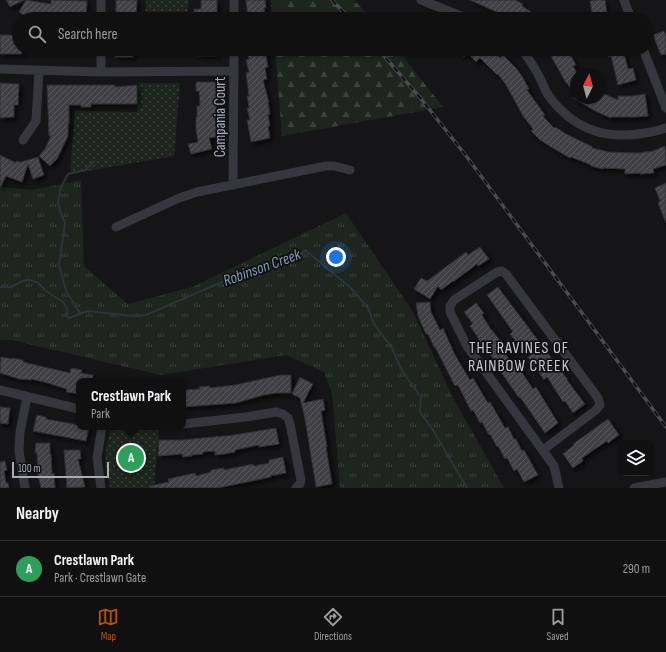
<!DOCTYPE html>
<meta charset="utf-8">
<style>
:root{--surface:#101011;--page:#19191a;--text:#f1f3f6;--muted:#9c9d9f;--line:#303031;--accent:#b45309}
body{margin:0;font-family:"Sofia Sans Condensed",sans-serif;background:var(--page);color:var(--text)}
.controls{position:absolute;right:12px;bottom:12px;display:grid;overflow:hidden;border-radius:8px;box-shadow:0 1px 3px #0004}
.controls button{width:36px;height:36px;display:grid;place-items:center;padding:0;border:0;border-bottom:1px solid var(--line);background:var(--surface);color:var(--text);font:20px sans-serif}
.compass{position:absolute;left:570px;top:68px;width:36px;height:36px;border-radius:50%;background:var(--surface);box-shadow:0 1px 3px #0004;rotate:6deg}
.scale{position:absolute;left:12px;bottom:10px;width:97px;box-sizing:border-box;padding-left:4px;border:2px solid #a7acb7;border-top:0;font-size:11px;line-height:14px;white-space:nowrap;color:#a7acb7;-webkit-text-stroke:3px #101012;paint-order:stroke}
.you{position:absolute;left:336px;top:257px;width:14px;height:14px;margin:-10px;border:3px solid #fff;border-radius:50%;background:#1a73e8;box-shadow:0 0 0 6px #1a73e833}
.badge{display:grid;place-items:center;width:26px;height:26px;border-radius:50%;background:var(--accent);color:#fff;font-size:13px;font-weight:700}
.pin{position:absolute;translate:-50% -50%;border:2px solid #fff;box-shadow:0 1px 4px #0006}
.popup{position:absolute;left:76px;top:378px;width:110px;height:52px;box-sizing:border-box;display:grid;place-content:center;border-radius:8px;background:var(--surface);filter:drop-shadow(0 1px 3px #0005);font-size:13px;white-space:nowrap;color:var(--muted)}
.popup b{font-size:15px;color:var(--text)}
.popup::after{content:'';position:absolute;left:50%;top:100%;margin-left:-8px;border:8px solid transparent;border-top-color:var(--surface)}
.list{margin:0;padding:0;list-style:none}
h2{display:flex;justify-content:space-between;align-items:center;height:52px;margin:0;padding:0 16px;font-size:17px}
h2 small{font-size:13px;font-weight:400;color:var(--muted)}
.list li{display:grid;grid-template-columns:26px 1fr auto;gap:12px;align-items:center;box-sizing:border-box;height:56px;padding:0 16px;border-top:1px solid var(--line)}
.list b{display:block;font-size:15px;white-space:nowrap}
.list p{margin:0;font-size:13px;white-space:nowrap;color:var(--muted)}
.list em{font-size:13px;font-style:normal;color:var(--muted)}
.icon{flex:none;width:22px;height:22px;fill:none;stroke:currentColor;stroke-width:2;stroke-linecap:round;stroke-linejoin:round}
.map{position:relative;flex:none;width:666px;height:488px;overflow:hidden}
.search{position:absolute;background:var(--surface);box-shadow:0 1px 3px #0004;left:12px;right:12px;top:12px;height:44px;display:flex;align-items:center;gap:10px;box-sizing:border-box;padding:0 14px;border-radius:22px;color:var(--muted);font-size:15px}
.sheet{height:108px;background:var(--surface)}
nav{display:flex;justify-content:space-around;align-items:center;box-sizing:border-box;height:56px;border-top:1px solid var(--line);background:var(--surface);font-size:11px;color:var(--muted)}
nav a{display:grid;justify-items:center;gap:2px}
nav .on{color:var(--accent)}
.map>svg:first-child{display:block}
</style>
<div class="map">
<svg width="666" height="488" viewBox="0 0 666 488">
<defs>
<pattern id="grass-tufts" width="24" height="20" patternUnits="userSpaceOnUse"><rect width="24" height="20" fill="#1d251e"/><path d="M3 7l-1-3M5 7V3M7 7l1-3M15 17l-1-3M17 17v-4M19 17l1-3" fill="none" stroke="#3b423c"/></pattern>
<pattern id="forest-firs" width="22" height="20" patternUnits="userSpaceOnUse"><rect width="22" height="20" fill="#1d251e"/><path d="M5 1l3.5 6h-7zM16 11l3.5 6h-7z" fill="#3b423c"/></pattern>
<pattern id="park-dots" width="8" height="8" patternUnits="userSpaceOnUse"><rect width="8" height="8" fill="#1d251e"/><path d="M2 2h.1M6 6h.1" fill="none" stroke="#3b423c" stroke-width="1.8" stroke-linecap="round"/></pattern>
<pattern id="building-hatch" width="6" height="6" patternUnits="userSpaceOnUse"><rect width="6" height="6" fill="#3f4044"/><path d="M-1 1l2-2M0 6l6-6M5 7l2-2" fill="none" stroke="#58595d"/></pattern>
<filter id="shadow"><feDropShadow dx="3" dy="3" stdDeviation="2" flood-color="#0009"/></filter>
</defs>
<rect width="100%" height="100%" fill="#151517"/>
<path fill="url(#grass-tufts)" d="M81,180L84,266L128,304L192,287L346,213L413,312L452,396L504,488H340L332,393L324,372L286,355L161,375L11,340H0V187L32,190Z"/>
<path fill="url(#forest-firs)" d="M271,0H354L372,19H272Z
M275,49H397L443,107L282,136Z"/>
<path fill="url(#park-dots)" d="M146,0H189L187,19H145Z
M143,49H184L183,56H142Z
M139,83H180L174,156L70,174L75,111L137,112Z
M111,427L159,428L154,488H110L105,462L106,449Z"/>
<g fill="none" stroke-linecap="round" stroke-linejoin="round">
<path stroke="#2b343b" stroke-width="2" d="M0,287H11L22,281L29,280L37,282L46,291L63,302L67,308V316L69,318L88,311L132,316L146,315L247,271L302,253L305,250L351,288L368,308L374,324L392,348L402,371L421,397L420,412L433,430L467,488
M80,313L66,291L59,265L65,223L60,211L58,203L61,187L68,174L86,170L94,161"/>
</g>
<path fill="url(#building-hatch)" stroke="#2f2f33" filter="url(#shadow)" d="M6,0H24L10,7Z
M26,0L51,4V0L87,1L86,18L74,17V19H63V17H48L47,19L29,18L19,12Z
M116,0H137L136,19H116Z
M201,0H217V19H194V9H201Z
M246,0H265L266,8H264L266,19H248Z
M470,0H515L523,4L522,6L536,15L538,12L547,19H512Z
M596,0H605L607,13L610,12L612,19H595L594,13L592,14L590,1Z
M664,31L666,35V54L661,55L653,35Z
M0,35H19V49H22V54H0Z
M115,49H133V57H115Z
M197,49H217V56H197Z
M247,49H267L268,55L266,56L268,67L265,68L267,79L263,80L269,103H268L270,114L268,115L270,126H268L270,138L251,142L247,120H250L247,108H249L247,96H249L246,73L249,72L246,60L249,59Z
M457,49H485L488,53L492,49L500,58L503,55L516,68L522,76L529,89L527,90L545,115L543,116L554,128L555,127L568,135L593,147L592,148L609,152L638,153L653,151L665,146L666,165L653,169L654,173L640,174V173L625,174V169L603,168V169L591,166V165L571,157L570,158L556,150L540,140L531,131L533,129L523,116L506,85L498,74L497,75L480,58L476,62L468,53L464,57Z
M547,49H565L570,56H571L576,65L573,66L576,71V98H600V92L618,100V96H632L645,94L648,116L635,117H611V118L597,112L573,98H576L567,83H566Z
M607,49H623L628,69L633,68L636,80L618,85L611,56L609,57Z
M196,82H218L219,104H216V115H215L217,137L209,138L212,149L191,154L188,144L198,142L196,130V117H197V106H200L199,91H196Z
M0,83L19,84L18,105H14V117L0,118Z
M47,85H115V87L137,85V104H91V107H81V105H69V124H68V136L57,159L50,166L39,156L45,149L51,136H49Z
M0,155L16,163V161L21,162L38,157L44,175L33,179L28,164L22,182L6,176L0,188Z
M666,183V223L658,203L660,201L655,188Z
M480,247L489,259L478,266L477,264L453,282V281L441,290L438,286L430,299L414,289L421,278L427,281L466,252L468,255Z
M498,287L568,380H567L585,404L573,413L565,401L563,402L547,377L544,380L528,357L531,355L521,342L518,344L510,334L513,332L487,295Z
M430,302L431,312L440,330L443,328L455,355L470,380L473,378L488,403L490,402L505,428L508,427L514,439H516L522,451L524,450L538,475L524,482L517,469L514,471L507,458L505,459L498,446L497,447L490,434L489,435L482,422L480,423L473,410L471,411L458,385L455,386L435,347H434L428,334H426L418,316L416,303Z
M476,303L484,313L482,315L490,328L509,351L505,354L515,366L517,365L533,389L536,387L558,423L545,433L520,397L519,398L503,375L494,363L496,362L478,340L479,339L470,326L473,324L464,312Z
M1,357L13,359V358L23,360V362L70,373L71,368L82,370L81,373L93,375L92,381H79V394L66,392L67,389L44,382L31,379V380L19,379L0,373Z
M280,375H291V393H277L264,395L236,403L183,407V390L200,389L199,387L210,386V388L235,385Z
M300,377L313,384L303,403L323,399L325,410L321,411L327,447H326L332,484L316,487L305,419L300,398L292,394Z
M0,407L10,408L8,424L0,423Z
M37,415L46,417V419L79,425V427H89L86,441L33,431Z
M608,419L619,435L608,443L607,441L595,449L582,458L583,461L573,468L563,454L574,445L573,444Z
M276,428L279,444L259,447V445L235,450V452L224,454L215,455V451L203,452V454L192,455V456L183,457L182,454L158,456L159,440H182L234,435Z
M36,443H50V454H51L52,474L54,473L55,488H41L38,476L37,453H35Z
M64,450H80L81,459H78L85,487L67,488Z
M283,457L286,473L270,476L271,477L218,488H150V486L169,482L168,479L195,473L196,476L211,472V470L224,468V470L253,464L254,466L269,463V460Z
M5,461L7,470L4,471L6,483H8L9,488H0V462Z"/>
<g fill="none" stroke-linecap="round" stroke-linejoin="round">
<path stroke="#36373c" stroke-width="9" d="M421,0L469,19
M624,0L631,19
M101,19V0
M234,19V0
M521,49C530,59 536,70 542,82C544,88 547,94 551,99C576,130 606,140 645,133C652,132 659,131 666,128
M643,49L666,108
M0,69L101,72L234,71
M101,72V49
M23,140L36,121L39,71
M233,185L234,49
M116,227L179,198L197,192L326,166H334L350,170
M0,390L79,409
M183,424L246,417L276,412L283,414L288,418L290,424L301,480L300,484L296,488
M543,450L596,410L600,405L598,398L506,274L502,271L497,272L454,300L450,306V312L467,346L554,466L559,488
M25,488L19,451L20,432L27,397
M101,488L97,458L102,427
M634,488L666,482"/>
<g stroke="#494b51" stroke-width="3.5">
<path id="rail" d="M332,0L350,19
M378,49L422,100L467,157L666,427"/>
</g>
<use href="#rail" stroke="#101012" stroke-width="2" stroke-dasharray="6" stroke-linecap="butt"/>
</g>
<g text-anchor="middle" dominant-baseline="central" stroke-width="3.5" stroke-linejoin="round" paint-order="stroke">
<g font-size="15" fill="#a7acb7" stroke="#101012">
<text transform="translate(220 117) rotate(-90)">Campania Court</text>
</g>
<g font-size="16" font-style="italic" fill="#7e9bb2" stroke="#101012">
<text transform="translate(262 268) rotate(-20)">Robinson Creek</text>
</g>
<g font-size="16" letter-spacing="1" fill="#c8cbd3" stroke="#101012">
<text x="519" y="348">THE RAVINES OF<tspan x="519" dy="18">RAINBOW CREEK</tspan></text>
</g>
</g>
</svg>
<div class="controls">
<button><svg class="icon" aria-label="layers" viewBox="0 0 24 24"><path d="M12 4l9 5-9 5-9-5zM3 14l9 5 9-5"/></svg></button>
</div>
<svg class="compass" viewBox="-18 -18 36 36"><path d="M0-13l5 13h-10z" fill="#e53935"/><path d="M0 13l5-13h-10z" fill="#9c9d9f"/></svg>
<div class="scale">100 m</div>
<div class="you"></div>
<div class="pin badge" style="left:131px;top:458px;background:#2e9e5b">A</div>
<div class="popup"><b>Crestlawn Park</b>Park</div>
<div class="search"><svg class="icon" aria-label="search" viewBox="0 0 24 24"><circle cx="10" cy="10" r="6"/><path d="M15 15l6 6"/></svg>Search here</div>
</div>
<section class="sheet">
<h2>Nearby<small></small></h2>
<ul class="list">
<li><span class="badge" style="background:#2e9e5b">A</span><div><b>Crestlawn Park</b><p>Park · Crestlawn Gate</p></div><em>290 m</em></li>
</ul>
</section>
<nav>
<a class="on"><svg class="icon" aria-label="map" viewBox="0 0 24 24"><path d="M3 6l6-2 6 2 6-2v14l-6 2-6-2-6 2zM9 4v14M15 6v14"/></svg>Map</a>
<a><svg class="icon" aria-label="directions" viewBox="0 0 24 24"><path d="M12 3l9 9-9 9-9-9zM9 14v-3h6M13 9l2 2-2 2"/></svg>Directions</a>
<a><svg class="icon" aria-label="saved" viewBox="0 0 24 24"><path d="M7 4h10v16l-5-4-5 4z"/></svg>Saved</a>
</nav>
